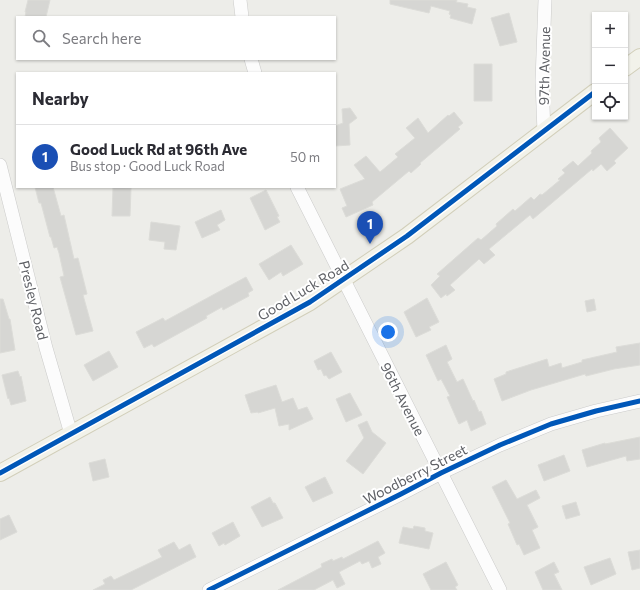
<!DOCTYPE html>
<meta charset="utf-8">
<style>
:root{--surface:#fff;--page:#f7f7f7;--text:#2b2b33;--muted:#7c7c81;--line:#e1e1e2;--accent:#0b8043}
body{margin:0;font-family:Commissioner,sans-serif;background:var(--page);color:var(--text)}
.controls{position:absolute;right:12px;top:12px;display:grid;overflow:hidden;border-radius:0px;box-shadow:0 1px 3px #0004}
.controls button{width:36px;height:36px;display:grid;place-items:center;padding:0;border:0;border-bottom:1px solid var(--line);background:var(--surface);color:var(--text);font:20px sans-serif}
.you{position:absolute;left:388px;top:332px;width:14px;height:14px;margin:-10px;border:3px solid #fff;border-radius:50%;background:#1a73e8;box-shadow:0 0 0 6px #1a73e833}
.badge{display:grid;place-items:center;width:26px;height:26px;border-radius:50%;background:var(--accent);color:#fff;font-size:13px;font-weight:700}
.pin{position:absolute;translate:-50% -33px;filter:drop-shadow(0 1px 2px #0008)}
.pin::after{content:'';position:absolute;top:21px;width:14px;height:12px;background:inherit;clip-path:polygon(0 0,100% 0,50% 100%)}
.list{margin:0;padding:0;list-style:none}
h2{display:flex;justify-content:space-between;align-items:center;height:52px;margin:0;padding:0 16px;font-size:17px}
h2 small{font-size:13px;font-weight:400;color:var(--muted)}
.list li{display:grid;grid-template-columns:26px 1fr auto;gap:12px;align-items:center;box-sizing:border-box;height:64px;padding:0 16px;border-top:1px solid var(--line)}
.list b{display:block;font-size:15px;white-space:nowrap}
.list p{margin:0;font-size:13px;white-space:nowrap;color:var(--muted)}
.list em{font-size:13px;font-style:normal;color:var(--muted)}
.icon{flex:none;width:22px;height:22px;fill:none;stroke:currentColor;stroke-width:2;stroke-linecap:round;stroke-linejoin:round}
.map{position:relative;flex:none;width:640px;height:590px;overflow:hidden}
.search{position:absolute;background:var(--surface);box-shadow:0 1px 3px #0004;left:16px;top:16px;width:320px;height:44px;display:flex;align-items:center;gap:10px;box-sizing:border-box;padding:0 14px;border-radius:0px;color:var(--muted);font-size:15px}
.panel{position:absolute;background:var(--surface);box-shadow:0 1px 3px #0004;left:16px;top:72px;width:320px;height:116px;border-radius:0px}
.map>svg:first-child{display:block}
</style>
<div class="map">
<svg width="640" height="590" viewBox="0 0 640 590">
<rect width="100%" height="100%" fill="#edede9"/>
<path fill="#d6d6d3" stroke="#dcdcd8" d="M28,0H50L46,17H25L26,12H25Z
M390,0H457L456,2L468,4L467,7L476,9L472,24L450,18L451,15L449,14L450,11L431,6L429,13L390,4Z
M509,13L517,42L500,46L491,18Z
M474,64H492V101H474Z
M350,108L357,118L349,124L350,145L335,146V126L343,123L342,109Z
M454,112L463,123L458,127L460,129L420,163L421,164L411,173L409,171L372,202L373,205L346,217L342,208L347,206L340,189L365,179L354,165L366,156L380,172L398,157L395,154L415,138L406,128L418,118L428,133L448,115L449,116Z
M610,128L628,148L614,161L616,163L607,171L601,164L593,171L592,169L533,219L530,215L489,249L495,255L484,264L479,259L450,285L455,290L447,296L446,294L441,298L431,285L440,276L437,274L478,238L481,240L497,226L496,224L513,209L515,211L531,197L534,200L540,194L542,195L560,180L558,179L565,173L562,170L573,161L578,166L592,153L591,151L601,142L599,138Z
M35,187H53L61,216L64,215L74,259L78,258L87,294L83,295L93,331L76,335L60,277L64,276L59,253L57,247L54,248L51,237H50L41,203H39Z
M113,187L131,188L130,216H112Z
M266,190L279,216L277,217L280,222L265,230L250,198Z
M221,210L225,220L217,225L220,230L202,238L195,222Z
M151,222L180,226L176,250L164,249L165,242L149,240Z
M291,245L303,264L283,276L281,272L269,280L259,264Z
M246,277L253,290L248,293L249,296L223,310L222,307L206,316L207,318L154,347L152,344L144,348L136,332L163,318L165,321Z
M427,298L439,322L429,327L431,330L416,337L404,312Z
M0,299H3L9,319H10L15,350L0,353Z
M594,299L596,310L587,312L585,301Z
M640,343V365L614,369L586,376L585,374L531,390L502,401L494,379L506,374V372L547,359L549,367L561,363L562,368L582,362V360L617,352L616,347Z
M446,345L452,359L447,362L457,382L463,379L473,401L474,400L479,412L481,411L486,424L471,431L467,420L459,424L458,422L447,397L450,396L441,379L438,381L426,355Z
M109,351L118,367L93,381L84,365Z
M331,352L342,372L329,379L326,375L324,376L321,369L318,370L314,361Z
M18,371L20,377L21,376L26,401L11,405L9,398L8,399L2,375Z
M276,385L282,402L293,398L298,410L307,407L313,419L289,430V424L279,426L275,408L258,413V412L251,413L245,395Z
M350,393L362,415L346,422L336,399Z
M367,421L372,432L386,443L363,474L346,461L364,438L358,425Z
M640,437V459L627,461L626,456L587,467L582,450L605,443V444Z
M564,455L570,471L544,481L538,465Z
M105,459L109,477L93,481L89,463Z
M325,477L333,493L313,502L305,487Z
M506,480L517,499L536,490L540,498L527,505L538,527L532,530L540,548L524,555L519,544L517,545L508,524L510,523L492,487Z
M270,497L273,503H275L283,518L262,527L251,507Z
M576,502L580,515L566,519L562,506Z
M9,515L17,532L0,540V519Z
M233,522L240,536L225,545L224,543L219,546L212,533Z
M414,526L425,528V531L433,533L429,549L399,543L403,527L413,529Z
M378,541L385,553L378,557L381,564L372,568L369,561L362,564L360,561L339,572L345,584L337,588L333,580L314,590H278L322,567L321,564L332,559L333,561L342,557L343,559Z
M174,542L179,550L190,544L196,557L131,590H93L105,584L103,580L111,576L114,580L162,557L158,550Z
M640,550V568L632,570L628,552Z
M610,558L616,574L591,585L584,567Z
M446,562L458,585L455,587L457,590H431L423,574Z
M554,562L559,572L554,574L562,590H543L535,572Z"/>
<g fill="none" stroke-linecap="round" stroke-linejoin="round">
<g stroke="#cbcbca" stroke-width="14">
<path id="minor" d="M240,0L242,17
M251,59L255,73
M544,132L542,81L545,0
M0,165L46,348L71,434
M297,187L500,590
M209,590L401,494L441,473L500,445L551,424L596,411L640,401"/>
</g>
<g stroke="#d2cfba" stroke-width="18">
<path id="major" d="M625,68L640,57
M0,473L310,302L407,236L595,92"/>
</g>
<use href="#minor" stroke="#fcfcfc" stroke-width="13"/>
<use href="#major" stroke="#f2f2ea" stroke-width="16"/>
<g stroke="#fff" stroke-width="8">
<path id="cycleway" d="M0,473L310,302L407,236L595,92
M209,590L401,494L441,473L500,445L551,424L596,411L640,401"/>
</g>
<use href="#cycleway" stroke="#0057b8" stroke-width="5"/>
</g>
<g text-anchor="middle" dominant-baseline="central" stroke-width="4" stroke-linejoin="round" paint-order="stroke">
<g font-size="14" fill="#5f6166" stroke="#fff">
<text transform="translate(544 66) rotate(-89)">97th Avenue</text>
<text transform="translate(303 290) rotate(-31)">Good Luck Road</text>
<text transform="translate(34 300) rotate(76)">Presley Road</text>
<text transform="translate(403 399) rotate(63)">96th Avenue</text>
<text transform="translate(415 474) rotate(-27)">Woodberry Street</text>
</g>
</g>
</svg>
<div class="controls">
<button>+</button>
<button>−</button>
<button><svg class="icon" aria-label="locate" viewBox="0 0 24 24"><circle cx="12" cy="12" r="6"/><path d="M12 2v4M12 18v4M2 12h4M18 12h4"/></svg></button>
</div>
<div class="you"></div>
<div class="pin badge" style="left:370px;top:244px;background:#1a4fb4">1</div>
<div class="search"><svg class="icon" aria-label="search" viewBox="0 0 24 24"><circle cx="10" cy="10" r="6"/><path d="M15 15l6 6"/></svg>Search here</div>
<section class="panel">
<h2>Nearby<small></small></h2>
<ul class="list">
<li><span class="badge" style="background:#1a4fb4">1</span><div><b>Good Luck Rd at 96th Ave</b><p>Bus stop · Good Luck Road</p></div><em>50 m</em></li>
</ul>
</section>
</div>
